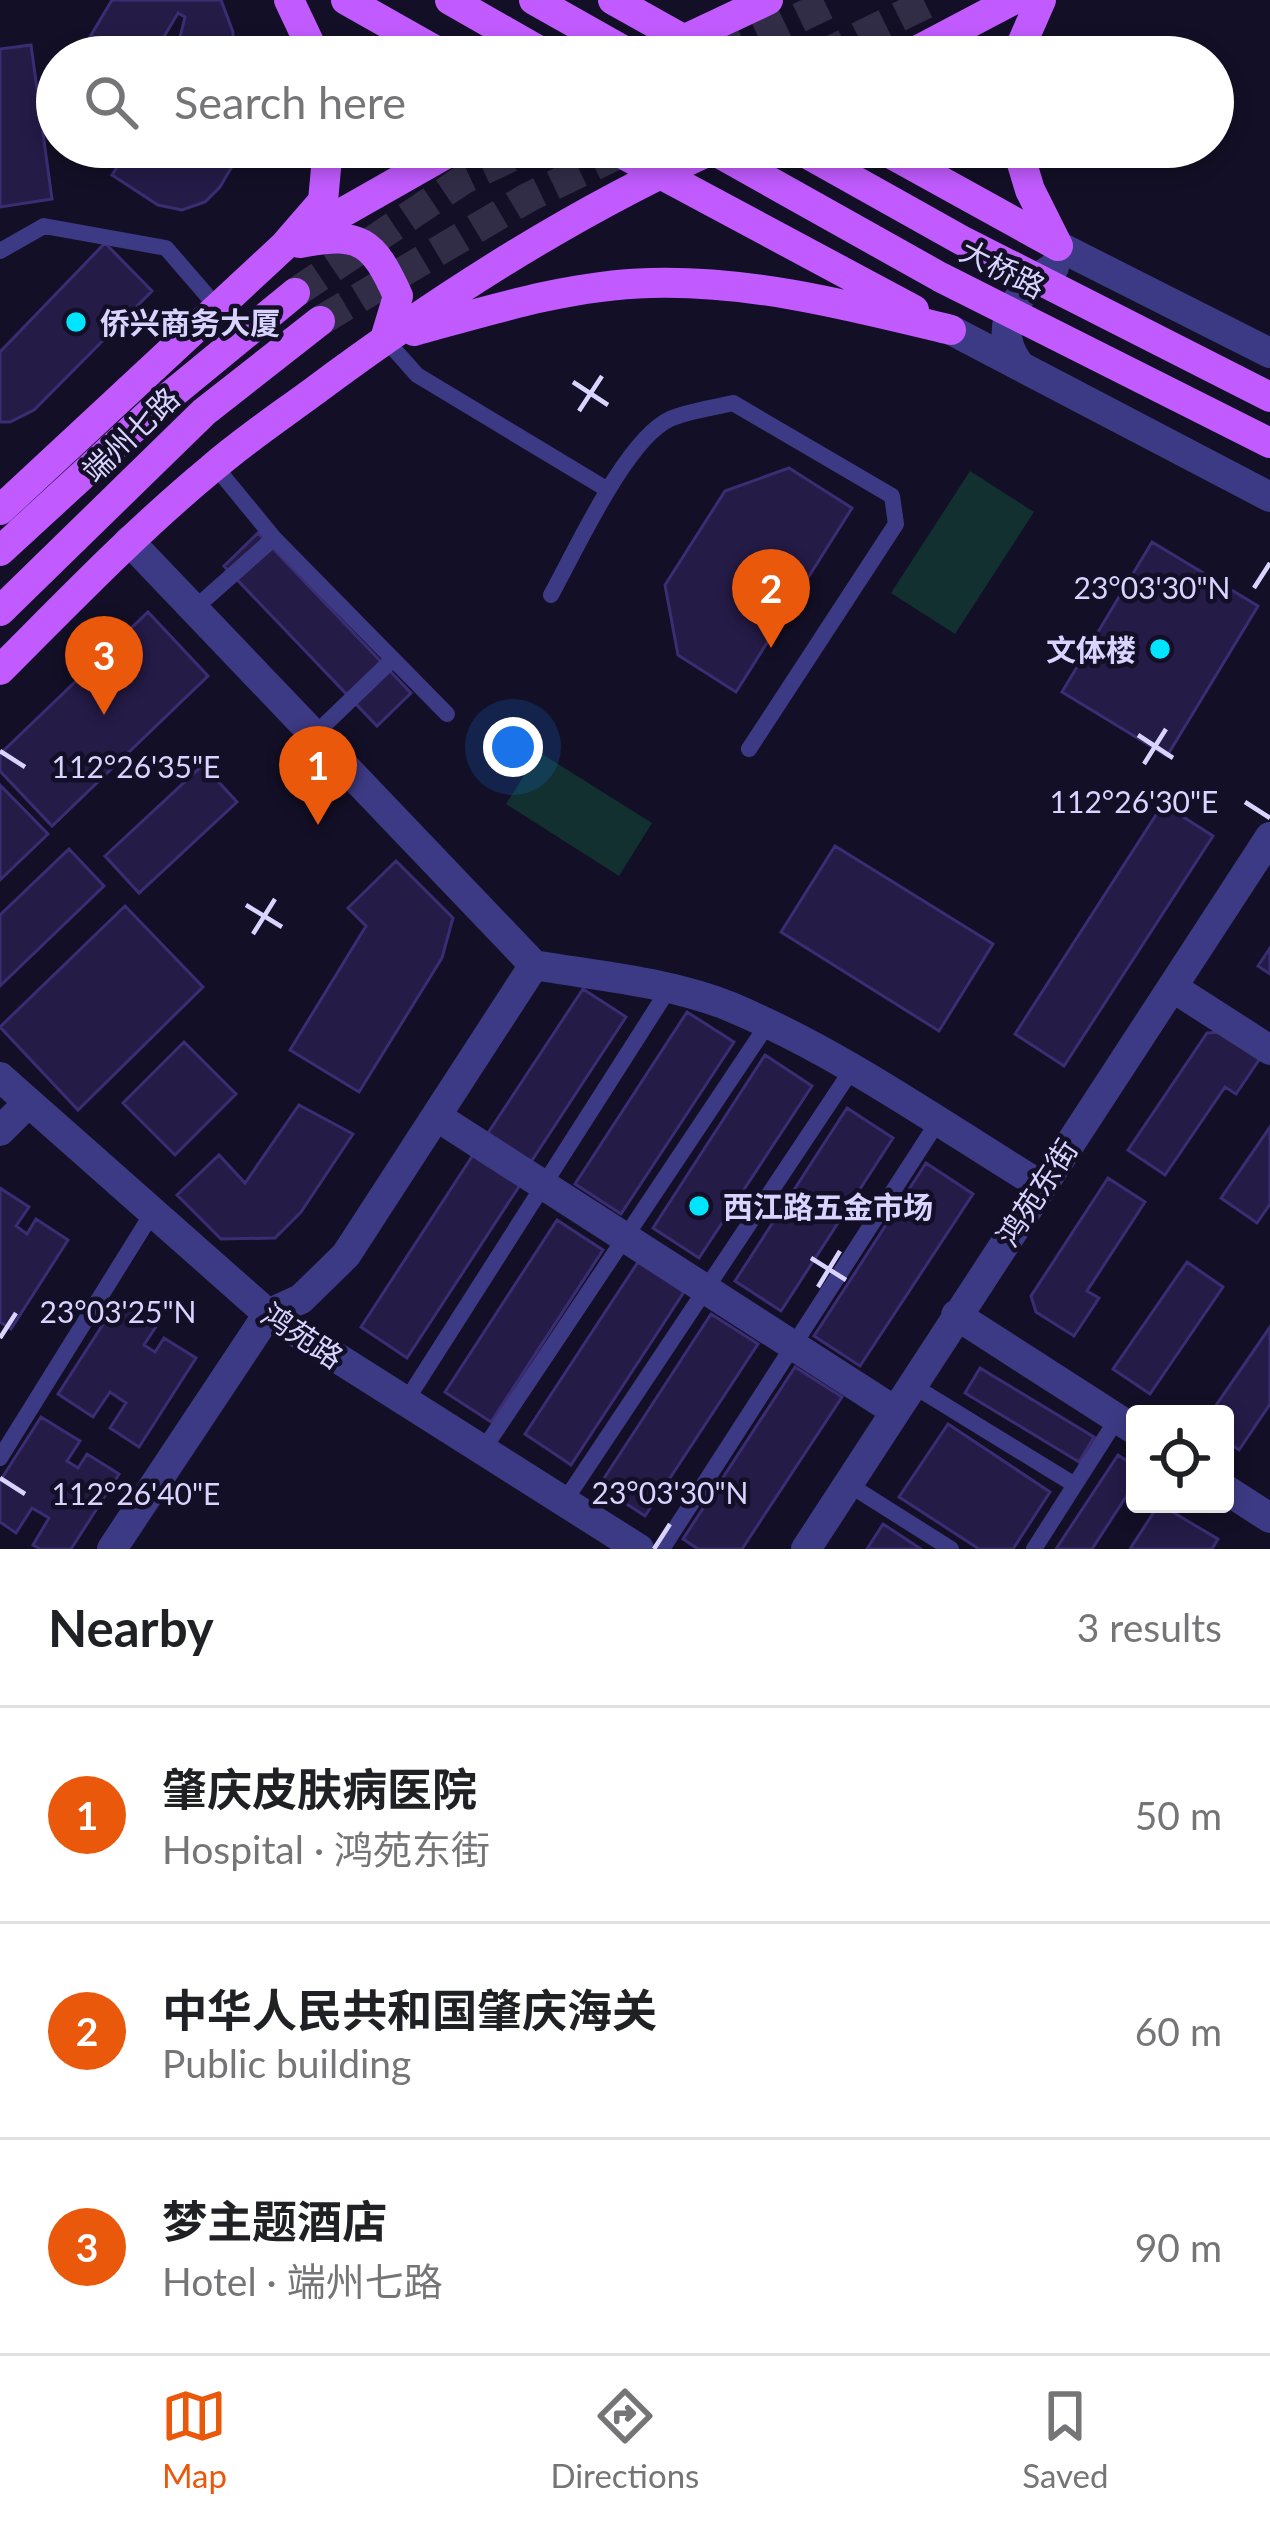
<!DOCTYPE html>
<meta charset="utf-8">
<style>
:root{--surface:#fff;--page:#f6f6f6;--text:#202124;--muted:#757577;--line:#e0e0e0;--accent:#ea580c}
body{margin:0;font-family:Lato,"Noto Sans SC",sans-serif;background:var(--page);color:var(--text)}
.controls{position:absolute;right:36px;bottom:36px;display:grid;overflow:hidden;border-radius:12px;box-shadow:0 6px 18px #0003}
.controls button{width:108px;height:108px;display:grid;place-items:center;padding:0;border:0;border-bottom:3px solid var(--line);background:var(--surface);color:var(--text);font:60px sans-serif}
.you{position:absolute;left:513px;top:747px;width:42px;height:42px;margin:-30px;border:9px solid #fff;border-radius:50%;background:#1a73e8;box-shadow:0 0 0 18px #1a73e833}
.badge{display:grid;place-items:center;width:78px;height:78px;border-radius:50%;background:var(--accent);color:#fff;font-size:39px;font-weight:700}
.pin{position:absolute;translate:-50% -99px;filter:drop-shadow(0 3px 6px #0008)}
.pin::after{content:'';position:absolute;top:63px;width:42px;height:36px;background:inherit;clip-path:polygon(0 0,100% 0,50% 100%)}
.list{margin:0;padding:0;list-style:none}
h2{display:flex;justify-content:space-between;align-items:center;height:156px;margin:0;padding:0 48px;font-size:51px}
h2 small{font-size:39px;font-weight:400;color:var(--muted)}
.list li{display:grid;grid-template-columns:78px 1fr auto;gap:36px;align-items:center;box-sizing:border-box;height:216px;padding:0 48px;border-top:3px solid var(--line)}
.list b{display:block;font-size:45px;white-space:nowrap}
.list p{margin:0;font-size:39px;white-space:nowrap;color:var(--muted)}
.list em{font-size:39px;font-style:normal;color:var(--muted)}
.icon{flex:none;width:66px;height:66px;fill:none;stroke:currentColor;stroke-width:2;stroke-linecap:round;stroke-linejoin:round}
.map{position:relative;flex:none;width:1270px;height:1549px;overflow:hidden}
.search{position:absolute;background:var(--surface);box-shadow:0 6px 18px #0003;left:36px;right:36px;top:36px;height:132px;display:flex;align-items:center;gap:30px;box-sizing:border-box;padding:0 42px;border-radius:66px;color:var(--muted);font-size:45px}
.sheet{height:804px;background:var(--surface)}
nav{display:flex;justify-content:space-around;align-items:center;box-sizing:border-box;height:168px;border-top:3px solid var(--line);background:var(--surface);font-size:33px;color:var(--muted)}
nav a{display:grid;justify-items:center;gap:6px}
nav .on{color:var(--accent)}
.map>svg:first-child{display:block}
</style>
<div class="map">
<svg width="1270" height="1549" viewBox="0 0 1270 1549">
<rect width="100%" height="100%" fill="#130f26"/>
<path fill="#12302f" d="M970,471L1034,512L955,634L891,593Z
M539,752L652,823L619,876L506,804Z"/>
<path fill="#241b47" stroke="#3b2d73" stroke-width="3" d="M112,0H221L233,32V57H175L185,17L178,13L152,57H78Z
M31,45L52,199L0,207V49Z
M130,147H231V168L220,187L205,202L182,210L158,205L112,175Z
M105,243L152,291L34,410L10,422H0V352Z
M789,468L852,508L736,692L678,655L665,585L725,491Z
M258,533L411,693L377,726L224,566Z
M1152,542L1258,606L1167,756L1062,692Z
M148,612L208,676L52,826L0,771V754Z
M203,765L237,802L139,893L105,856Z
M0,785L48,834L0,880Z
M1163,804L1213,836L1064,1066L1015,1034Z
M835,846L993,944L939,1031L781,932Z
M69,849L104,886L0,986V915Z
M396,861L453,918L442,958L359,1092L290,1050L366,926L348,908Z
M125,906L203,987L78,1110L0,1027Z
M1270,948V974L1258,966Z
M583,989L626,1017L527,1168L484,1139Z
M687,1012L734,1042L621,1214L575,1184Z
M1224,1032L1261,1057L1236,1094L1225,1087L1165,1175L1128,1150L1207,1033Z
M184,1042L236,1094L175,1155L123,1103Z
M765,1055L812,1086L699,1258L653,1228Z
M299,1105L353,1134L301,1212L275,1238L221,1239L177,1195L219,1155L245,1183Z
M847,1108L893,1138L781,1311L735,1281Z
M1270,1127V1204L1257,1223L1221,1198Z
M473,1155L520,1185L407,1358L361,1327Z
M926,1163L973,1194L860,1366L814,1336Z
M1108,1178L1145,1202L1087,1291L1099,1298L1074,1336L1036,1312L1031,1296Z
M0,1188L29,1207L16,1226L27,1234L36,1219L68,1240L11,1329L0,1322Z
M557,1220L603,1250L491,1422L445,1392Z
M638,1262L684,1292L571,1465L525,1434Z
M1187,1262L1223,1287L1150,1394L1113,1369Z
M118,1301L157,1325L144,1345L155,1352L164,1338L196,1358L139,1447L110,1428L126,1403L110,1392L93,1417L58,1394Z
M711,1314L758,1344L645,1516L599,1486Z
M1270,1327V1404L1239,1450L1225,1440V1414H1210Z
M795,1367L842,1397L742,1549H698L683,1539Z
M980,1368L1094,1437L1079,1462L965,1393Z
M41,1417L80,1441L67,1461L78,1468L87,1454L119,1474L71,1549H40L33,1545L49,1518L32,1508L16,1533L0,1522V1481Z
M948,1424L1050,1492L1013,1549H979L899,1497Z
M1118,1455L1135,1466V1483L1092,1549H1056Z
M1159,1504L1218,1539L1212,1549H1130Z
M883,1524L921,1549H867Z"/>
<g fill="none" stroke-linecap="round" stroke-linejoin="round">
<path stroke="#312d47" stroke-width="30" stroke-dasharray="30 15" stroke-linecap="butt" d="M718,57L836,0
M818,57L933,0
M295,293L464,179L532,147
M320,321L529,197L633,147"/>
<path stroke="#3d3a85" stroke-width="16" d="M0,251L44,226L166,248L217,307
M385,339L417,375L608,490
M214,465L274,538L447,714
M551,595C575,552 626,439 670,419C688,411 713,408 733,403L892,496L896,524L749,749
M194,609L274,538
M314,735L393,659
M912,1385L1075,1485
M406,1401L668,990
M483,1450L767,1025
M0,1458L153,1212
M848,1484L951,1549
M564,1502L851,1071
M662,1549L937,1123
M1034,1549L1117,1419"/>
<path stroke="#3d3a85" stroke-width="30" d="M129,541L534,965C598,976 670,982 731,1007C839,1052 940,1124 1040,1185
M1172,987L1270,1050
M0,1077L268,1314L639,1549
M436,1116L895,1411
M0,1131L28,1103
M956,1315L1135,1430
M1225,1489L1270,1518
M112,1549L268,1314L301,1299L346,1255L534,965
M806,1549L1270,837"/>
<path stroke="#3d3a85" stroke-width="30" d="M1058,246L1270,353
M951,330L1270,497
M1018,363C989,324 1021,288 1054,267"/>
<path stroke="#c25bff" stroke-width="30" d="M289,0L316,57
M346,0L447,57
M450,0L550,57
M534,0L635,57
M613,0L715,57
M647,57L768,0
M905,57L1013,0
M1016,57L1041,0
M610,147L914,310
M879,147L1058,246
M1017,147L1030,190L1058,246
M305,234L458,147
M300,243C361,231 373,241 398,296L385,339
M414,331C490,310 570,285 650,283C752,280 852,306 951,330
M0,510L284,246L323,201L328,147
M0,551L160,404L295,293
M0,611L204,412L320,321
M0,670C69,601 136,531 211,469C243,441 279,417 313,392C439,298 574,211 718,147"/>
<path stroke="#c25bff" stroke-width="30" d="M708,147L940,277L1270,443
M795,147L961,240L1270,397"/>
</g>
<path fill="none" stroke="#d9d4ff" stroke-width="4.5" d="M573,382L608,405M579,411L602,376M1254,588L1270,563M1138,735L1173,758M0,751L25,767M1144,764L1166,729M1245,802L1270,818M246,905L282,927M253,934L275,899M811,1258L846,1280M818,1287L840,1251M0,1338L16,1313M0,1478L25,1494M654,1549L670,1524"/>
<g fill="#00e5ff" stroke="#130f26" stroke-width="4.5">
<circle cx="76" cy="322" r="12"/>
<circle cx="1160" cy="649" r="12"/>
<circle cx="699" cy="1206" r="12"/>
</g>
<g text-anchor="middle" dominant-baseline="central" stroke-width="9" stroke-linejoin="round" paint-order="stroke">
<g font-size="30" fill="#d9d4ff" stroke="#130f26">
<text transform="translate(1003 268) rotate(27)">大桥路</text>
<text transform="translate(130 434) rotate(-44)">端州七路</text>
<text transform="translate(1036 1192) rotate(-57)">鸿苑东街</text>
<text transform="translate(303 1335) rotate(34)">鸿苑路</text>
</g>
<g font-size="30" font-weight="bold" fill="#d9d4ff" stroke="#130f26" text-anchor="start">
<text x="100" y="322">侨兴商务大厦</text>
<text x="1136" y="649" text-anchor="end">文体楼</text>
<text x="723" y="1206">西江路五金市场</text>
</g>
</g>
<g font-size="30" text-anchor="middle" fill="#d9d4ff" stroke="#130f26" stroke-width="9" stroke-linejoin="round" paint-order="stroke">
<text x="1152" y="599">23°03'30"N</text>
<text x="136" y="778">112°26'35"E</text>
<text x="1134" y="813">112°26'30"E</text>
<text x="118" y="1323">23°03'25"N</text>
<text x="670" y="1504">23°03'30"N</text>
<text x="136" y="1505">112°26'40"E</text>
</g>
</svg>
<div class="controls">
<button><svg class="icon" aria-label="locate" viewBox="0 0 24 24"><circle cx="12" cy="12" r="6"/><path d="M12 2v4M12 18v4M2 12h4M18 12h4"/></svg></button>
</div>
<div class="you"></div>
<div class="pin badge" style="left:318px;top:825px">1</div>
<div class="pin badge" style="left:771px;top:648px">2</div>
<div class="pin badge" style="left:104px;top:715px">3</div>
<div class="search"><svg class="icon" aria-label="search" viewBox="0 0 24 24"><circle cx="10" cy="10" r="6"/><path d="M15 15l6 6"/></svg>Search here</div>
</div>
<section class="sheet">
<h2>Nearby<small>3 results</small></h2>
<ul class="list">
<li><span class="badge">1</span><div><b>肇庆皮肤病医院</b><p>Hospital · 鸿苑东街</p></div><em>50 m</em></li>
<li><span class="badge">2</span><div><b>中华人民共和国肇庆海关</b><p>Public building</p></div><em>60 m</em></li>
<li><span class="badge">3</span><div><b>梦主题酒店</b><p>Hotel · 端州七路</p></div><em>90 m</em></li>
</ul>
</section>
<nav>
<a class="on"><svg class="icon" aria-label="map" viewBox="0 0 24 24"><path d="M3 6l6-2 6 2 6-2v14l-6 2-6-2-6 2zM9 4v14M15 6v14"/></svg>Map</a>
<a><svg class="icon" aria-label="directions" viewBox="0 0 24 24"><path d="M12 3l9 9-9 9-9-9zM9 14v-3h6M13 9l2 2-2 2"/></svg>Directions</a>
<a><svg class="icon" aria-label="saved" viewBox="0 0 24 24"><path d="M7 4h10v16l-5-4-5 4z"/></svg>Saved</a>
</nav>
